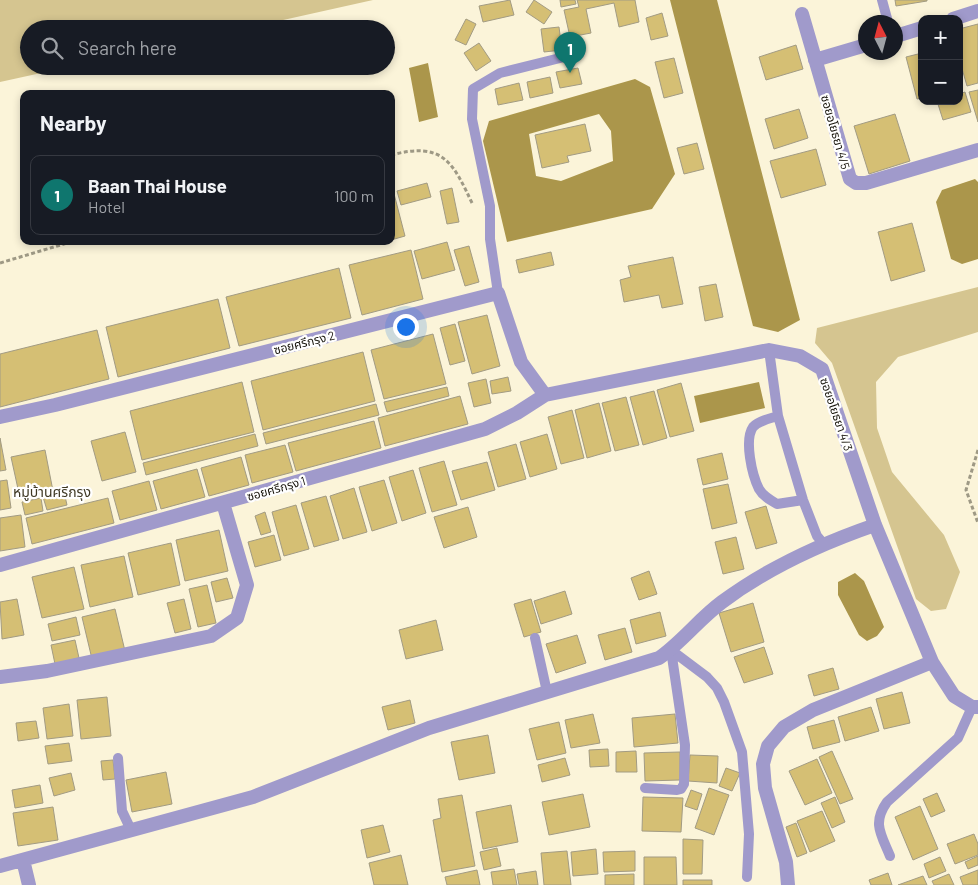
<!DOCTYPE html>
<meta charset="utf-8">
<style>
:root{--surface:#171b24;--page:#20242c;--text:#f1f3f6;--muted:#9ea1a6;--line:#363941;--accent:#0f766e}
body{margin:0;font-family:Barlow,"Noto Sans Thai",sans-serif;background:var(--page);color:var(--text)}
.controls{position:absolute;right:15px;top:15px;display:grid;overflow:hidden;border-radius:10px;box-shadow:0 2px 8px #0003}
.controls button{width:45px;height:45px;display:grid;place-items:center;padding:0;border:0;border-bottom:1px solid var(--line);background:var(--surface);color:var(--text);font:25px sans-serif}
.compass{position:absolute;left:858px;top:15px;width:45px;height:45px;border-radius:50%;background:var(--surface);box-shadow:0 2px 8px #0003;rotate:354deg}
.you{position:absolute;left:405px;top:326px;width:18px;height:18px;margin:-12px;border:4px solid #fff;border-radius:50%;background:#1a73e8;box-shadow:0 0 0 8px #1a73e833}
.badge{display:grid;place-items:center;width:32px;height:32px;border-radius:50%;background:var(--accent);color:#fff;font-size:16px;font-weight:700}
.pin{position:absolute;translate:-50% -41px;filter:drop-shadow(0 1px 2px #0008)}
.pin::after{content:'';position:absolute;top:26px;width:18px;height:15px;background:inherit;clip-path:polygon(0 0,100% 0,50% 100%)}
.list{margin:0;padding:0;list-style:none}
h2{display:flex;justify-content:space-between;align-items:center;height:65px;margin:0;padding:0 20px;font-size:21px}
h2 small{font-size:16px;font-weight:400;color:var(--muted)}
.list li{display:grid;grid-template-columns:32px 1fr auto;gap:15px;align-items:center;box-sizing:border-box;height:80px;margin:0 10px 10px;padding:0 10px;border:1px solid var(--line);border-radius:10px}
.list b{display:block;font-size:19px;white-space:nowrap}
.list p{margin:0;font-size:16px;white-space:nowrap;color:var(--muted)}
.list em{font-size:16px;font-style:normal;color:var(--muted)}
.icon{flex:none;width:28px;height:28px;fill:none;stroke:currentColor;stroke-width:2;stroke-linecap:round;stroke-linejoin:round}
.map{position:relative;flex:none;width:978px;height:885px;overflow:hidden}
.search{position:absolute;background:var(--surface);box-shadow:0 2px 8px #0003;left:20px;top:20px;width:375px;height:55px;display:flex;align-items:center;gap:12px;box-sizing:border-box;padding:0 18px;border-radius:28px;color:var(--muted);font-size:19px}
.panel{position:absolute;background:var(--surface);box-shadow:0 2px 8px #0003;left:20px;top:90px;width:375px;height:155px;border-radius:10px}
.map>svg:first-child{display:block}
</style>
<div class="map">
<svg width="978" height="885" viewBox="0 0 978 885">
<rect width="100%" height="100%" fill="#fbf4d9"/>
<path fill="#d5c590" d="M0,0H373L243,29H29V66H73L0,82Z
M978,287V332L898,357L876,382L877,428L892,472L944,535L960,572L946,609L931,611L916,599L832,363L815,343L817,328Z"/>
<path fill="#ab964b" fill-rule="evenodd" d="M670,0H717L800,320L778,332L753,326Z
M428,63L438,117L419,122L409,68Z
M635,79L650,87L675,174L652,209L507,242L483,141L489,121ZM599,114L611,131L613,161L561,181L536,176L529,134Z
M975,179L978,182V259L962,264L951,259L936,202L942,190Z
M759,382L765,408L700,423L694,396Z
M855,573L864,581L884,627L877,636L867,641L859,635L838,595V582Z"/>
<path fill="#d5bf74" stroke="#a29b83" d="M510,0L514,15L483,22L479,6Z
M534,0L552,12L544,24L526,12Z
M560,0H575L576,4L561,7Z
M577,0H635L639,22L619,27L614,3L586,9L591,33L570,37L564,10L579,7Z
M895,0H927V1L896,6Z
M662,13L668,36L651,40L646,18Z
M466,19L476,24L466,45L455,40Z
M978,24V83L967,86L959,58V29Z
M559,27L562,50L544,52L541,29Z
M479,43L491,61L476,71L464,53Z
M796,45L803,69L766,80L759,57Z
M922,53V98L917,99L906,57Z
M674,58L683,93L664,98L655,62Z
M578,68L582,84L560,88L556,72Z
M550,77L553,93L530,98L527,82Z
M519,83L523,100L498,105L495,89Z
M978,90V122L969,92Z
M965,92L971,112L943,120L937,101H959V94Z
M799,109L808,138L774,149L765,119Z
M895,114L910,161L869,174L854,126Z
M585,124L591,151L567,156L569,162L542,168L535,135Z
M697,143L704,169L684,174L677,148Z
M816,149L826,185L781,198L770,161Z
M427,183L431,197L401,205L397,191Z
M452,188L459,222L447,224L440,191Z
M393,190L405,236L391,240V191Z
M912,223L925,271L891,281L878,232Z
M447,242L455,270L422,279L414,251Z
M469,246L479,282L465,286L454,250Z
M411,250L423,299L362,315L349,265Z
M551,252L554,265L519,273L516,260Z
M673,257L683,304L662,308L659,295L624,302L620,280L631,277L628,266Z
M339,268L351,318L239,346L226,297Z
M716,284L723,317L705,321L699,287Z
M218,299L230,348L118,377L106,327Z
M487,315L500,366L472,374L458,322Z
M455,324L465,361L450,365L440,328Z
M97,330L109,379L0,407V354Z
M433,334L446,384L384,399L371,350Z
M363,352L375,401L263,430L251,381Z
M508,377L511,391L492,394L490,381Z
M486,379L491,403L474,407L468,383Z
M242,382L254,432L142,460L130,411Z
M681,383L694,431L670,437L657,390Z
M447,387L449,396L387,412L384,402Z
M654,391L667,438L643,445L630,397Z
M460,396L468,424L385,446L378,418Z
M626,397L639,445L615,451L602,403Z
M599,403L611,451L587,458L575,410Z
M376,404L379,415L266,444L263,433Z
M572,410L584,458L561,464L548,417Z
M374,421L381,448L296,471L288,443Z
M125,432L136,472L102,481L91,441Z
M255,434L258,446L146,475L143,463Z
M547,434L557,469L530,477L520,442Z
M0,438L6,470L0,471Z
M516,444L526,479L498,487L488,452Z
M285,445L293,472L252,483L245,455Z
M45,450L53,491L20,498L11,457Z
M722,453L728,479L703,485L697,459Z
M241,457L249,485L209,496L201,468Z
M444,461L457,505L432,512L419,468Z
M487,462L495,490L461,500L452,471Z
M197,469L205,497L161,509L153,481Z
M413,470L426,513L402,521L389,477Z
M7,480L11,508L0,510V481Z
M384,480L397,523L372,531L359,487Z
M149,481L157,510L120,520L112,491Z
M728,484L737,523L712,529L703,489Z
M354,488L367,532L343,539L330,496Z
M64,492L67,505L47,510L43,497Z
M326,496L339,540L314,547L301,503Z
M41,498L43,511L25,515L22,502Z
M108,498L114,523L32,544L26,518Z
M296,505L309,549L284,556L272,512Z
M766,506L777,543L756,549L745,512Z
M468,507L477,537L444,548L434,517Z
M265,512L271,532L261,535L255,516Z
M21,515L25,547L0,551V518Z
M219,530L228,571L185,581L176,540Z
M274,535L281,560L255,567L248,542Z
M736,537L744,569L723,574L715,542Z
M171,543L180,585L138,595L128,553Z
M124,556L133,597L90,607L81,565Z
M74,567L84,609L42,618L32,577Z
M649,571L657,594L639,600L631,578Z
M227,578L233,598L216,602L211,582Z
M207,585L216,623L198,627L189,589Z
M565,591L572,614L541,624L534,601Z
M17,599L24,635L2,639L0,602Z
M184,599L191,629L175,633L167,603Z
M531,599L541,632L524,637L514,604Z
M753,603L764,642L731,652L719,613Z
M115,609L125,651L92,659L82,617Z
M660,612L666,636L636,644L630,620Z
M76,617L80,635L52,641L48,624Z
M436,620L443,650L406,659L399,630Z
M625,628L632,652L605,660L598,635Z
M577,635L586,663L556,673L546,644Z
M75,640L79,658L55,664L51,645Z
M764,647L773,674L744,683L734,657Z
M833,668L839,689L814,696L808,675Z
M902,692L910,723L884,729L876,699Z
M107,697L111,736L81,739L77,700Z
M410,700L415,723L388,730L382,707Z
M69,704L73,736L47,739L43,708Z
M871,707L879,731L845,741L838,717Z
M593,714L600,743L571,748L565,720Z
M675,714L678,743L634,747L632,718Z
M834,720L840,742L813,749L807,727Z
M36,721L39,738L18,741L16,723Z
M559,722L566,753L537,760L529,729Z
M488,735L495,773L459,780L451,742Z
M69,743L72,761L48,764L45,746Z
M608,749L609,766L590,767L589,750Z
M636,751L637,772H616V752Z
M832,751L853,799L840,804L819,757Z
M680,752V780L645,781L644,753Z
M690,755L718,756L717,783L688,781Z
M565,758L570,775L542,782L538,765Z
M817,759L832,793L805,805L789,771Z
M113,760L115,779L103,780L101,761Z
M726,768L740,773L732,791L719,786Z
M166,772L172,804L132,812L126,780Z
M71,773L75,790L54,796L49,778Z
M40,785L43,803L15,808L12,790Z
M709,788L729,795L714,835L695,828Z
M691,790L702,794L697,810L685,806Z
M937,793L945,811L931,817L923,799Z
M583,794L590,827L549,835L542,802Z
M462,795L475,866L442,872L433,820L441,818L438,799Z
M643,797L683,798L681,832L642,831Z
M835,797L845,822L832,828L821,803Z
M511,805L518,842L483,849L476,812Z
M920,806L938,849L913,860L895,817Z
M53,807L58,840L18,846L13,813Z
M822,811L835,841L810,852L797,821Z
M796,823L807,853L797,857L786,827Z
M383,825L390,852L367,858L361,830Z
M974,834L978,844V855L955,864L947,844Z
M683,839L703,840L702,874H683Z
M497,848L501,866L484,870L480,852Z
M596,849L598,874L573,876L571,852Z
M567,851L571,885H544L541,853Z
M635,851V871L604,872L603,852Z
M401,855L408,885H374L369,863Z
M978,856V865L968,869L965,862Z
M644,857H676L677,885H644Z
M940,857L946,871L929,878L924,864Z
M514,869L517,885H493L491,872Z
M477,870L480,885H447L445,877Z
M978,870V885H963L960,877Z
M536,871L538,885H519L517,874Z
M888,873L892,885H871L869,880Z
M634,874V885H605V875Z
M949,874L954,885H934L932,881Z
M923,876L927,885H898Z
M683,880H712V885H683Z"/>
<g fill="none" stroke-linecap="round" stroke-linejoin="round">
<path stroke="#9e9985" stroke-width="3" stroke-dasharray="4 2.5" stroke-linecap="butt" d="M391,155C444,141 453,163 473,205
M0,263L74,241
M978,450L966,490L978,523"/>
<path stroke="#a09acb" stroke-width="10" d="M882,0L888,22
M498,293L490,239V206L472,119L473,89L500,73L572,55
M769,350L778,416L803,500L817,536L823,543
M778,416C771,418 758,421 753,427C744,440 752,475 759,489C763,496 770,500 777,504L803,500
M535,638L547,692
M671,650L707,677L717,688L724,702L742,752L749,834L747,877
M118,758L122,811L131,830
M645,788L677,790L681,789L684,784L685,745L671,650
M890,856C881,834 872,823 887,802L958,738L972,707"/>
<path stroke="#a09acb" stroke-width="14" d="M802,14L850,179L856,183H866L978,150
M953,19L978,11
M896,36L922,28
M815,60L866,45
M0,417L55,405L498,293L521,362L545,395
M0,565L485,429L517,413L545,395L769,350L800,356L822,369L875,525L932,662L954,696L972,707H978
M0,677L47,671L211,636L237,618L247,585L223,503
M23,860L29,885
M0,866L253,797L429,728L659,658C682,642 699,619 722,602C769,567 820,544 875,525
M788,885L786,862L765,788L763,764L768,746L784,727L813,710L932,662"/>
</g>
<g text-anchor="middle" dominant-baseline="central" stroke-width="4.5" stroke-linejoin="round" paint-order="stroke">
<g font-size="12" fill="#18150c" stroke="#fff">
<text transform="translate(836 132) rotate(74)">ซอยอโยธยา 4/5</text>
<text transform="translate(304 342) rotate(-14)">ซอยศรีกรุง 2</text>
<text transform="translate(837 414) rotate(71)">ซอยอโยธยา 4/3</text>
<text transform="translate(276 488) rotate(-16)">ซอยศรีกรุง 1</text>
</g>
<g font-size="14" fill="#3e3823" stroke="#fff">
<text x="52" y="491">หมู่บ้านศรีกรุง</text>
</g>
</g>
</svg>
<div class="controls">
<button>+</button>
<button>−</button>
</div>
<svg class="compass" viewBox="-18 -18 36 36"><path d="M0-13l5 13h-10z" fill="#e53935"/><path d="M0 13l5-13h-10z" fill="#9ea1a6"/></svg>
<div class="you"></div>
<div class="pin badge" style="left:570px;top:73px">1</div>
<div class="search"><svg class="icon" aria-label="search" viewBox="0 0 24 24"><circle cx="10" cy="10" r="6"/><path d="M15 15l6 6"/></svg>Search here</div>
<section class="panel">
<h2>Nearby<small></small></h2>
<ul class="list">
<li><span class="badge">1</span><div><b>Baan Thai House</b><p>Hotel</p></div><em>100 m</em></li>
</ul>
</section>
</div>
